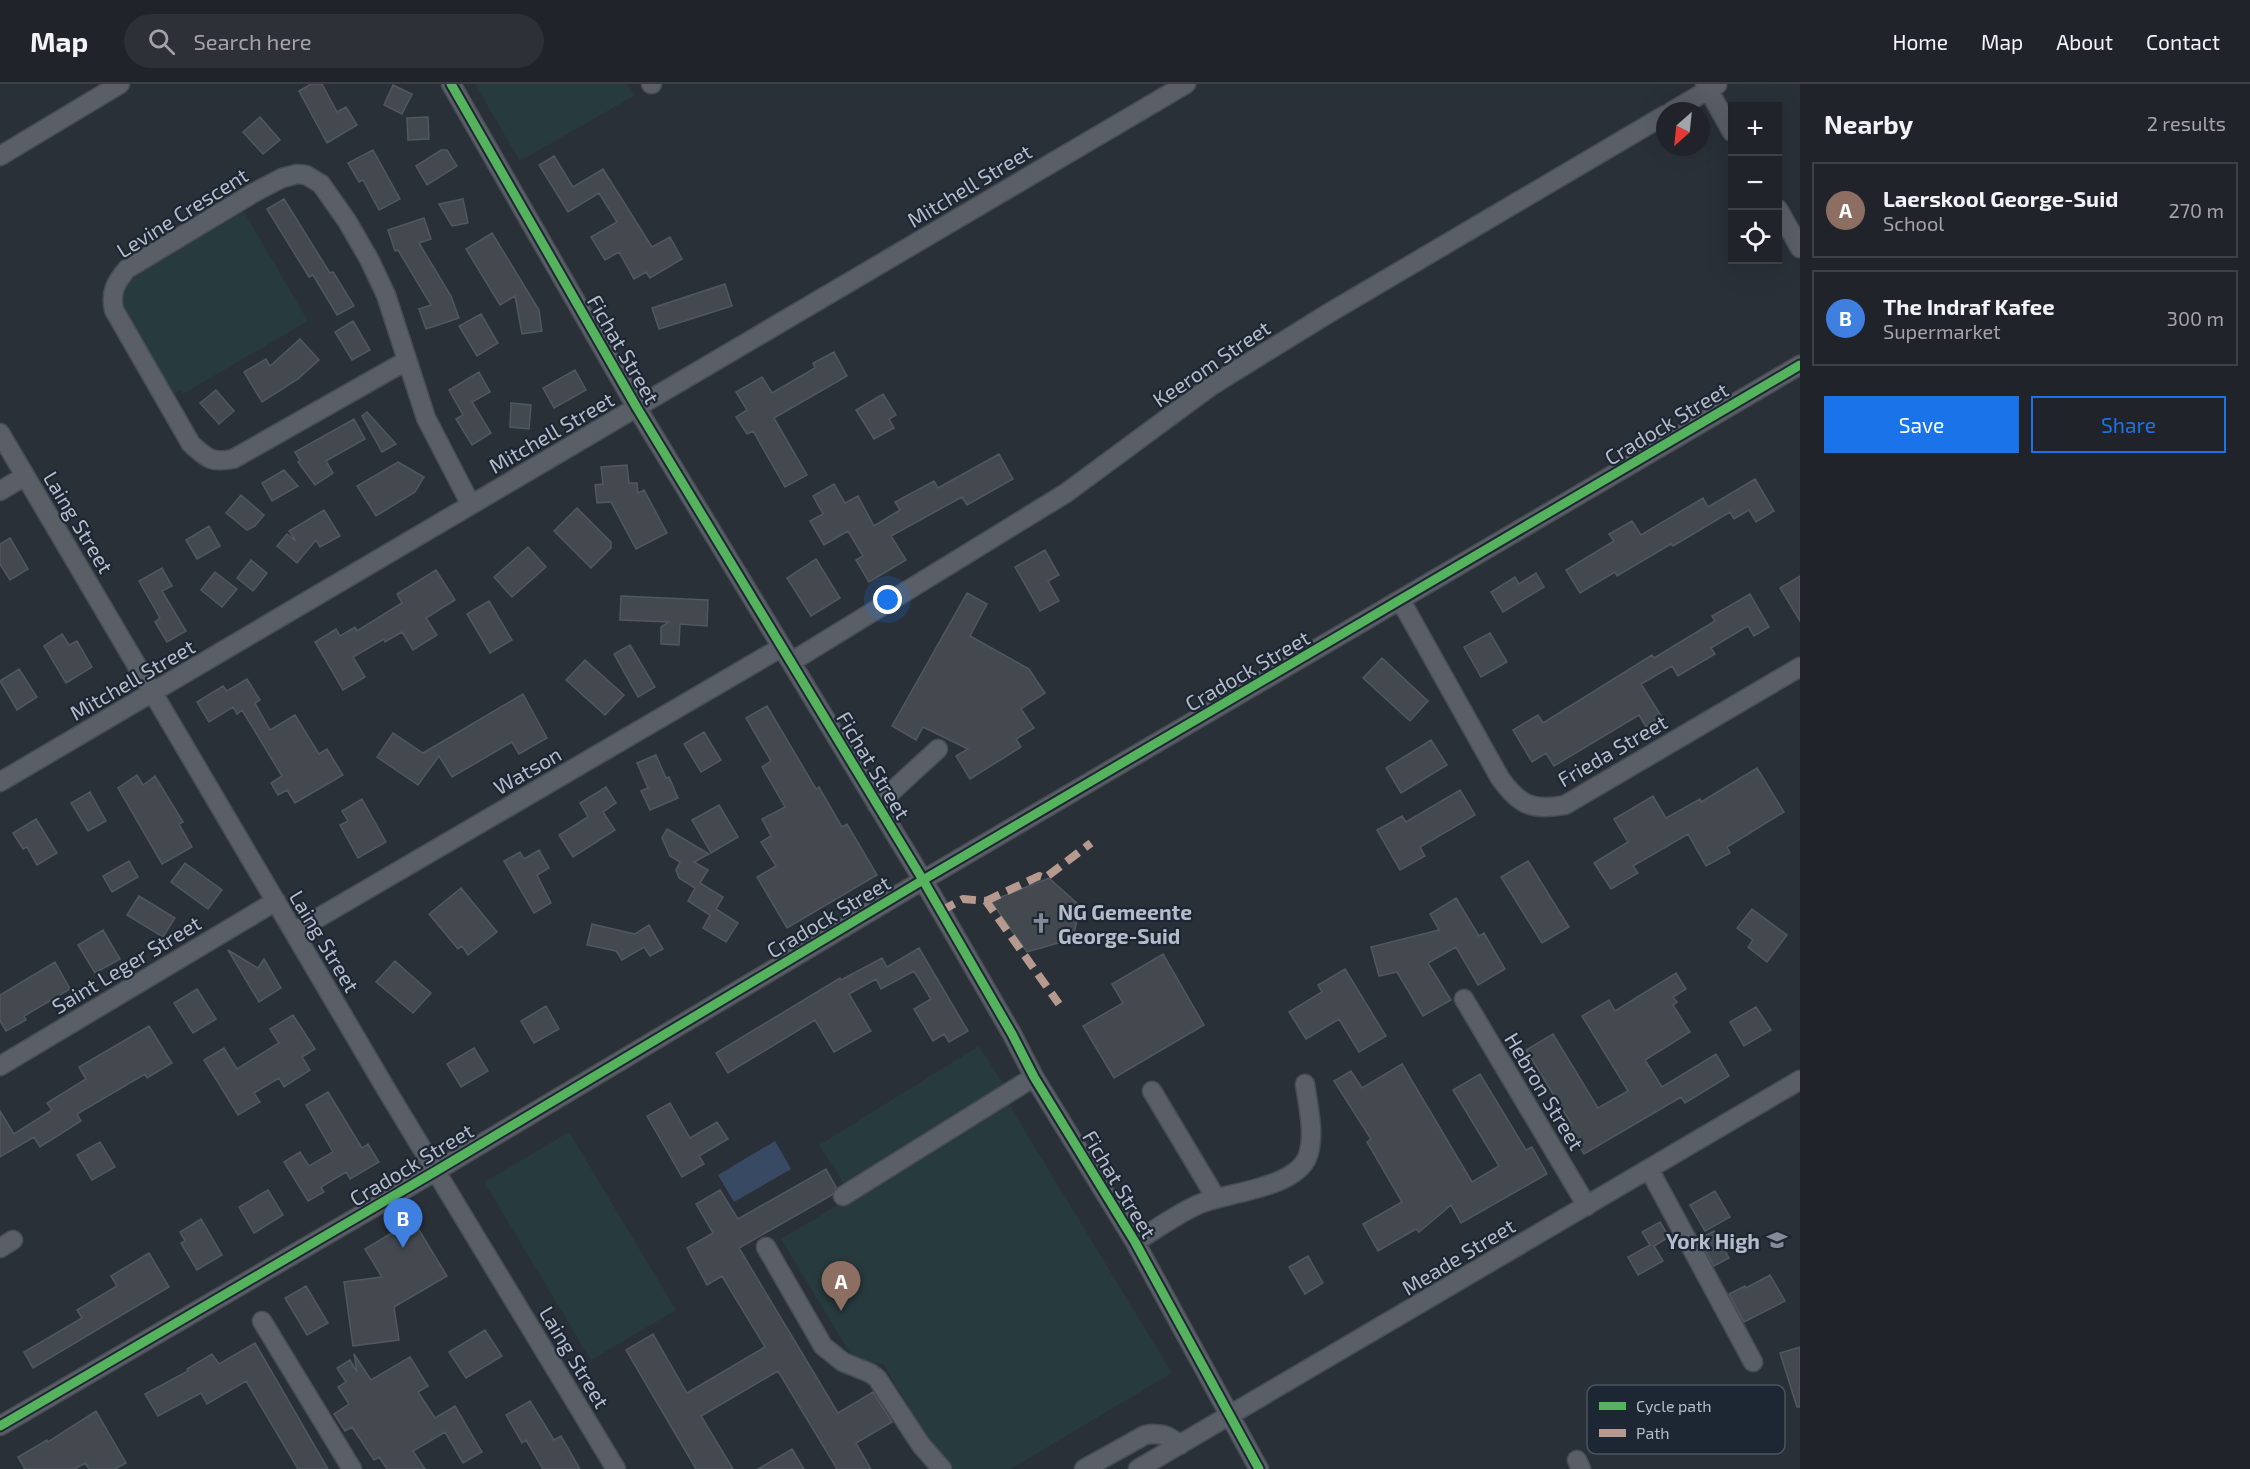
<!DOCTYPE html>
<meta charset="utf-8">
<style>
:root{--surface:#20242a;--page:#2d3036;--text:#f1f3f6;--muted:#a2a4a8;--line:#3d4147;--accent:#1a73e8}
body{margin:0;font-family:"Exo 2",sans-serif;background:var(--page);color:var(--text)}
.controls{position:absolute;right:18px;top:18px;display:grid;overflow:hidden;border-radius:0px;box-shadow:0 6px 24px #0002}
.controls button{width:54px;height:54px;display:grid;place-items:center;padding:0;border:0;border-bottom:2px solid var(--line);background:var(--surface);color:var(--text);font:30px sans-serif}
.compass{position:absolute;left:1656px;top:18px;width:54px;height:54px;border-radius:50%;background:var(--surface);box-shadow:0 6px 24px #0002;rotate:207deg}
.you{position:absolute;left:888px;top:516px;width:21px;height:21px;margin:-15px;border:4px solid #fff;border-radius:50%;background:#1a73e8;box-shadow:0 0 0 9px #1a73e833}
.badge{display:grid;place-items:center;width:39px;height:39px;border-radius:50%;background:var(--accent);color:#fff;font-size:20px;font-weight:700}
.pin{position:absolute;translate:-50% -50px;filter:drop-shadow(0 2px 3px #0008)}
.pin::after{content:'';position:absolute;top:32px;width:21px;height:18px;background:inherit;clip-path:polygon(0 0,100% 0,50% 100%)}
.list{margin:0;padding:0;list-style:none}
h2{display:flex;justify-content:space-between;align-items:center;height:78px;margin:0;padding:0 24px;font-size:26px}
h2 small{font-size:20px;font-weight:400;color:var(--muted)}
.list li{display:grid;grid-template-columns:39px 1fr auto;gap:18px;align-items:center;box-sizing:border-box;height:96px;margin:0 12px 12px;padding:0 12px;border:2px solid var(--line);border-radius:0px}
.list b{display:block;font-size:22px;white-space:nowrap}
.list p{margin:0;font-size:20px;white-space:nowrap;color:var(--muted)}
.list em{font-size:20px;font-style:normal;color:var(--muted)}
.actions{display:flex;gap:12px;padding:18px 24px}
.actions a{flex:1;padding:14px 0;border:2px solid var(--accent);border-radius:0px;text-align:center;font-size:21px;color:var(--accent)}
.actions .main{background:var(--accent);color:#fff}
.icon{flex:none;width:33px;height:33px;fill:none;stroke:currentColor;stroke-width:2;stroke-linecap:round;stroke-linejoin:round}
.map{position:relative;flex:none;width:1800px;height:1385px;overflow:hidden}
header{display:flex;align-items:center;gap:36px;box-sizing:border-box;height:84px;padding:0 30px;background:var(--surface);border-bottom:2px solid var(--line)}
header strong{font-size:28px}
nav{display:flex;gap:33px;margin-inline-start:auto;font-size:21px}
.search{width:420px;height:54px;background:var(--page);display:flex;align-items:center;gap:15px;box-sizing:border-box;padding:0 21px;border-radius:33px;color:var(--muted);font-size:22px}
main{display:flex}
aside{flex:1;background:var(--surface)}
.map>svg:first-child{display:block}
</style>
<header>
<strong>Map</strong>
<div class="search"><svg class="icon" aria-label="search" viewBox="0 0 24 24"><circle cx="10" cy="10" r="6"/><path d="M15 15l6 6"/></svg>Search here</div>
<nav><a>Home</a><a>Map</a><a>About</a><a>Contact</a></nav>
</header>
<main>
<div class="map">
<svg width="1800" height="1385" viewBox="0 0 1800 1385">
<rect width="100%" height="100%" fill="#2a3038"/>
<path fill="#273a3e" d="M475,0H627L634,12L520,77Z
M244,128L308,237L183,310L181,306L174,310L122,223C121,209 123,201 134,191Z
M979,962L1005,1003L846,1103L819,1061Z
M1008,1019L1172,1289L1011,1385H946L883,1280L853,1274L781,1155Z
M569,1048L676,1226L591,1276L484,1098Z"/>
<path fill="#384963" d="M775,1057L791,1085L734,1118L718,1091Z"/>
<path fill="#444950" stroke="#52575f" stroke-width="1.5" d="M311,0H322L337,28L346,23L357,41L327,59L299,7Z
M393,1L412,10L402,30L384,21Z
M260,33L280,56L263,70L243,48Z
M428,33L429,55L408,56L407,34Z
M373,66L400,115L379,126L363,96L359,98L348,79Z
M441,66H447L457,82L427,101L416,82Z
M554,72L573,103L603,85L652,163L670,153L682,175L650,194L646,188L634,195L619,168L605,176L591,153L617,138L599,109L568,128L539,81Z
M284,115L330,189L333,188L354,222L337,231L313,191L309,193L267,125Z
M463,115L468,139L452,142L439,120Z
M424,134L431,155L419,159L451,212L459,234L426,245L419,225L431,221L398,166L395,167L388,146Z
M492,149L539,226L542,247L522,250L515,212L500,221L466,165Z
M725,200L732,222L659,245L652,224Z
M481,230L498,259L477,272L459,242Z
M353,237L370,266L352,276L335,248Z
M300,255L319,276L298,295L262,318L244,288L266,275L270,282Z
M834,268L847,292L774,334L807,391L785,403L753,347L747,350L736,333L747,326L736,308L762,293L772,309L815,284L813,279Z
M575,286L586,306L554,324L543,304Z
M479,288L490,308L472,318L491,349L472,361L456,335L463,331L449,306Z
M216,306L234,327L219,340L200,319Z
M883,310L896,331L889,335L894,344L874,355L856,326Z
M511,319L531,321L529,345L510,343Z
M367,328L396,360L382,368L362,332Z
M354,335L365,355L326,377L333,389L315,401L298,378L300,377L295,368Z
M999,370L1013,395L967,421L962,413L891,452L906,476L869,498L856,476L863,472L848,447L824,461L810,437L823,430L813,412L834,400L845,419L858,412L874,442L900,426L895,418L934,397L938,404Z
M398,378L424,393L415,408L376,432L357,402Z
M627,381L629,399H637L638,409L644,406L667,449L636,465L611,418L597,419L595,401L603,400L601,383Z
M284,386L298,402L272,417L262,399Z
M1755,395L1774,427L1756,438L1749,426L1734,435L1730,428L1673,462L1671,460L1617,492L1615,488L1580,509L1566,486L1614,457L1609,450L1632,437L1641,451L1703,414L1708,423Z
M241,411L264,431L255,442L247,446L226,429Z
M577,424L611,458V464L591,484L554,447Z
M324,426L340,452L320,463L316,456L297,479L277,462L287,450L296,457L289,447Z
M209,442L220,462L197,475L186,456Z
M10,454L28,485L10,496L0,480V460Z
M528,463L546,483L512,513L494,493Z
M1045,466L1059,491L1048,497L1059,517L1040,527L1015,483Z
M816,475L840,514L811,532L787,494Z
M251,476L267,489L253,507L237,494Z
M162,484L172,502L162,507L186,547L167,558L155,538L160,534L139,497Z
M436,486L455,516L426,534L437,551L413,566L402,548L385,558L384,555L353,573L365,593L343,606L315,558L336,545L340,552L355,543L357,547L402,519L397,510Z
M215,488L237,505L222,523L201,506Z
M1536,489L1544,503L1503,528L1491,508L1515,493L1519,500Z
M1800,492V537L1780,504Z
M967,509L987,520L970,552L1029,585L1045,609L1021,625L1034,644L1016,655L1021,663L970,695L956,672L968,665L923,643L916,656L892,642Z
M1750,510L1769,543L1754,552L1748,542L1711,564L1715,570L1678,592L1672,582L1641,600L1662,633L1646,643L1639,631L1554,682L1546,669L1532,678L1513,646L1538,631L1543,639L1652,571L1654,574L1715,537L1712,532Z
M621,512L708,516L707,542L680,540L679,561L661,560V543L669,538L620,536Z
M489,517L512,556L490,569L467,530Z
M1490,549L1507,578L1481,593L1464,563Z
M62,550L69,561L77,557L92,583L66,599L44,562Z
M630,561L655,603L638,613L614,570Z
M1382,574L1428,617L1410,637L1363,594Z
M585,576L624,611L605,631L566,596Z
M19,585L37,613L17,626L0,597Z
M247,595L260,616L255,619L270,646L295,631L319,670L327,665L343,691L295,719L287,706L278,711L271,699L282,692L242,626L237,630L233,623L209,638L197,618L223,602L227,607Z
M523,610L547,654L519,670L512,658L452,693L439,672L418,701L377,673L393,649L423,669Z
M767,622L816,705L819,703L842,743L847,740L877,791L787,844L757,793L776,782L761,758L771,752L762,735L785,723L762,683L771,677L746,634Z
M704,648L721,676L701,688L684,660Z
M1431,656L1447,681L1401,709L1386,684Z
M656,671L666,694L669,693L678,714L650,726L641,707L648,704L637,679Z
M1757,684L1784,728L1727,763L1730,769L1706,782L1688,750L1633,782L1638,789L1611,805L1594,779L1628,758L1614,735L1653,712L1666,734L1700,715L1701,718Z
M137,691L143,701L155,692L183,738L179,740L192,763L162,780L118,704Z
M606,703L616,719L603,728L615,746L573,773L559,751L588,733L580,719Z
M1460,706L1475,731L1420,763L1425,772L1400,786L1377,746L1402,732L1406,738Z
M90,708L106,737L88,747L71,719Z
M362,715L386,758L358,774L340,741L348,737L342,727Z
M719,721L738,753L711,769L692,736Z
M36,735L57,769L37,781L27,763L23,765L13,749Z
M667,745L709,770L694,778L708,786L700,799L723,813L716,825L738,839L726,858L703,844L710,831L688,817L695,804L679,794L676,786L680,778L670,772L662,754Z
M539,766L549,784L537,791L551,819L534,829L504,777L520,768L524,775Z
M129,777L138,793L112,808L103,792Z
M1528,777L1569,843L1542,859L1501,793Z
M185,779L222,806L208,825L171,798Z
M1049,794L1080,822L1073,855L1027,868L991,817Z
M461,804L497,848L468,871L462,862L458,865L429,830Z
M139,812L175,834L163,853L127,831Z
M1456,814L1479,852L1484,849L1505,885L1478,901L1456,863L1428,879L1451,916L1423,932L1397,888L1379,892L1371,863L1439,846L1430,830Z
M1752,825L1787,851L1767,878L1748,863L1753,856L1737,844Z
M592,840L635,850L649,841L663,865L650,872L644,863L622,876L616,867L587,861Z
M103,846L120,875L95,889L78,861Z
M919,864L968,947L949,958L944,950L933,957L914,925L931,915L914,887L881,905L876,895L849,910L871,947L834,968L815,936L728,989L716,969L840,894L841,896L882,874L887,883Z
M228,866L258,884L264,875L281,904L259,918Z
M1163,870L1204,941L1114,994L1083,942L1123,919L1112,900Z
M395,877L431,909L413,929L376,898Z
M55,878L70,905L24,932L26,936L6,947L0,937V911Z
M1345,885L1386,952L1359,968L1339,935L1306,955L1289,928L1322,908L1318,901Z
M1676,889L1686,905L1673,913L1677,918L1673,921L1690,948L1645,976L1662,1003L1716,970L1729,992L1685,1019L1681,1013L1584,1070L1568,1043L1572,1041L1526,966L1553,950L1598,1024L1628,1007L1582,932L1609,916L1615,927Z
M197,905L216,935L193,949L174,919Z
M546,922L559,945L534,959L521,937Z
M1756,923L1771,946L1744,962L1730,938Z
M293,931L315,965L302,973L310,986L284,1003L279,994L254,1009L260,1018L238,1031L204,976L224,964L237,985L279,959L270,945Z
M149,942L172,979L147,994L145,990L77,1030L81,1037L40,1063L34,1053L0,1073V1027L14,1050L52,1026L47,1019L86,995L79,983Z
M474,964L488,987L461,1003L447,980Z
M1402,980L1472,1098L1499,1082L1453,1006L1480,990L1526,1066L1532,1063L1547,1090L1461,1139L1451,1121L1419,1148L1416,1145L1378,1167L1363,1140L1402,1118L1367,1058L1371,1055L1334,997L1351,987L1362,1004Z
M328,1008L362,1064L368,1060L379,1078L350,1095L346,1088L321,1103L324,1108L308,1117L284,1078L300,1068L309,1082L333,1068L306,1021Z
M670,1019L690,1054L717,1038L728,1055L699,1072L704,1080L682,1093L647,1032Z
M100,1058L115,1083L92,1096L77,1071Z
M826,1085L836,1103L832,1111L739,1164L838,1329L873,1308L892,1338L856,1359L871,1385H837L778,1287L701,1332L733,1385H696L626,1266L653,1250L687,1309L765,1263L722,1192L707,1201L687,1164L713,1149L696,1120L720,1106L738,1135Z
M268,1106L283,1131L254,1149L239,1123Z
M1715,1107L1730,1133L1705,1147L1690,1121Z
M201,1135L222,1171L197,1186L181,1159L185,1157L180,1148Z
M413,1136L447,1192L394,1223L399,1256L353,1262L344,1198L382,1193L365,1165Z
M1660,1138L1669,1153L1654,1162L1663,1177L1638,1191L1628,1173L1650,1161L1642,1148Z
M1714,1147L1729,1174L1714,1182L1699,1155Z
M149,1169L169,1203L33,1284L24,1268L82,1234L77,1226L117,1202L111,1192Z
M1308,1172L1323,1199L1305,1210L1289,1183Z
M1770,1191L1785,1217L1744,1238L1729,1210L1745,1202L1746,1204Z
M306,1202L328,1239L307,1251L285,1214Z
M485,1246L502,1272L466,1294L449,1268Z
M255,1259L328,1385H298L246,1297L207,1320L201,1309L158,1332L145,1310L188,1287L187,1285L212,1270L219,1280Z
M1800,1263V1323H1797L1780,1269Z
M354,1270L371,1296L410,1273L428,1302L418,1308L435,1334L455,1322L482,1368L463,1379L445,1348L413,1367L425,1385H387L379,1373L374,1376L352,1343L345,1347L334,1330L349,1320L338,1303L346,1298L337,1284L350,1276L357,1288Z
M530,1317L554,1356L561,1352L580,1385H543L526,1356L522,1359L506,1331Z
M96,1327L126,1379L115,1385H89L85,1379L75,1385H25L18,1373L47,1356L48,1358Z
M792,1365L804,1385H758Z"/>
<g fill="none" stroke-linecap="round" stroke-linejoin="round">
<g stroke="#484c53" stroke-width="21">
<path id="minor" d="M451,0L637,324L923,796L1012,950L1034,993L1135,1158L1259,1385
M651,0H652
M1705,0L1732,48
M1672,27L1717,1
M0,72L120,0
M1778,125L1800,164
M406,277L233,375C211,379 208,375 191,360L114,226C110,208 116,198 127,185L255,108L282,94L297,90L306,91L321,100L347,137L369,175L386,211L426,334L471,421
M0,349L389,1010L616,1385
M0,407L25,392
M1401,517L1500,694C1519,721 1532,727 1565,721L1800,583
M791,578L1066,409L1211,302L1329,229L1665,31
M0,698L1186,0
M877,721L938,665
M294,848L782,563
M1464,915L1587,1122
M0,982L276,817
M1152,1007L1216,1114
M1649,1085L1753,1278
M843,1112L1034,993
M1135,1158C1155,1146 1174,1132 1195,1122C1223,1108 1292,1106 1307,1074C1316,1052 1308,1023 1305,1000
M766,1163L823,1262L843,1278L870,1289L877,1294L921,1361L942,1385
M0,1164L13,1156
M262,1237L352,1385
M0,1342L436,1087L923,796L1800,281
M1577,1376L1581,1385
M1084,1385L1145,1351C1160,1348 1168,1351 1180,1361
M1138,1385L1800,996"/>
</g>
<use href="#minor" stroke="#5a5e66" stroke-width="18"/>
<path stroke="#b69a8f" stroke-width="8" stroke-dasharray="15 8" stroke-linecap="butt" d="M986,817L1039,792L1045,794L1091,759
M941,827L963,815L986,817L1059,920"/>
<g stroke="#1d2633" stroke-width="13">
<path id="cycleway" d="M451,0L637,324L923,796L1012,950L1034,993L1135,1158L1259,1385
M0,1342L436,1087L923,796L1800,281"/>
</g>
<use href="#cycleway" stroke="#56b35d" stroke-width="9"/>
</g>
<defs>
<g id="church-bare" transform="scale(1.62)"><path d="M-1.2-6h2.4v3.5h3.3v2.4h-3.3V6h-2.4V-.1h-3.3v-2.4h3.3Z" fill="#848b96" stroke="#1d2633" stroke-width="2.5" paint-order="stroke"/></g>
<g id="school-bare" transform="scale(1.62)"><path d="M0-5L7-2L0 1L-7-2ZM-4 1L0 2.5L4 1V4Q0 6-4 4Z" fill="#848b96" stroke="#1d2633" stroke-width="2.5" paint-order="stroke"/></g>
</defs>
<g fill-rule="evenodd">
<use href="#church-bare" x="1041" y="839"/>
<use href="#school-bare" x="1777" y="1156"/>
</g>
<g text-anchor="middle" dominant-baseline="central" stroke-width="4.5" stroke-linejoin="round" paint-order="stroke">
<g font-size="21" fill="#b4bcc9" stroke="#1d2633">
<text transform="translate(969 101) rotate(-31)">Mitchell Street</text>
<text transform="translate(182 128) rotate(-32)">Levine Crescent</text>
<text transform="translate(624 265) rotate(60)">Fichat Street</text>
<text transform="translate(1211 279) rotate(-34)">Keerom Street</text>
<text transform="translate(1666 339) rotate(-31)">Cradock Street</text>
<text transform="translate(551 348) rotate(-30)">Mitchell Street</text>
<text transform="translate(79 438) rotate(59)">Laing Street</text>
<text transform="translate(1247 586) rotate(-30)">Cradock Street</text>
<text transform="translate(132 595) rotate(-30)">Mitchell Street</text>
<text transform="translate(1612 666) rotate(-30)">Frieda Street</text>
<text transform="translate(874 681) rotate(59)">Fichat Street</text>
<text transform="translate(527 686) rotate(-30)">Watson</text>
<text transform="translate(828 832) rotate(-31)">Cradock Street</text>
<text transform="translate(325 857) rotate(59)">Laing Street</text>
<text transform="translate(126 880) rotate(-31)">Saint Leger Street</text>
<text transform="translate(1545 1007) rotate(59)">Hebron Street</text>
<text transform="translate(411 1080) rotate(-31)">Cradock Street</text>
<text transform="translate(1120 1100) rotate(59)">Fichat Street</text>
<text transform="translate(1458 1172) rotate(-31)">Meade Street</text>
<text transform="translate(575 1273) rotate(59)">Laing Street</text>
</g>
<g font-size="21" font-weight="bold" fill="#b4bcc9" stroke="#1d2633" text-anchor="start">
<text x="1058" y="827">NG Gemeente<tspan x="1058" dy="24">George-Suid</tspan></text>
<text x="1760" y="1156" text-anchor="end">York High</text>
</g>
</g>
<rect x="1587" y="1301" width="198" height="69" rx="9" fill="#1d2633" stroke="#4a5360" stroke-width="1.5"/>
<rect x="1599" y="1318" width="27" height="8" fill="#56b35d"/>
<rect x="1599" y="1345" width="27" height="8" fill="#b69a8f"/>
<g font-size="16" fill="#b4bcc9">
<text x="1636" y="1328">Cycle path</text>
<text x="1636" y="1355">Path</text>
</g>
</svg>
<div class="controls">
<button>+</button>
<button>−</button>
<button><svg class="icon" aria-label="locate" viewBox="0 0 24 24"><circle cx="12" cy="12" r="6"/><path d="M12 2v4M12 18v4M2 12h4M18 12h4"/></svg></button>
</div>
<svg class="compass" viewBox="-18 -18 36 36"><path d="M0-13l5 13h-10z" fill="#e53935"/><path d="M0 13l5-13h-10z" fill="#a2a4a8"/></svg>
<div class="you"></div>
<div class="pin badge" style="left:841px;top:1227px;background:#8d6e63">A</div>
<div class="pin badge" style="left:403px;top:1164px;background:#3f7fe0">B</div>
</div>
<aside>
<h2>Nearby<small>2 results</small></h2>
<ul class="list">
<li><span class="badge" style="background:#8d6e63">A</span><div><b>Laerskool George-Suid</b><p>School</p></div><em>270 m</em></li>
<li><span class="badge" style="background:#3f7fe0">B</span><div><b>The Indraf Kafee</b><p>Supermarket</p></div><em>300 m</em></li>
</ul>
<div class="actions"><a class="main">Save</a><a>Share</a></div>
</aside>
</main>
